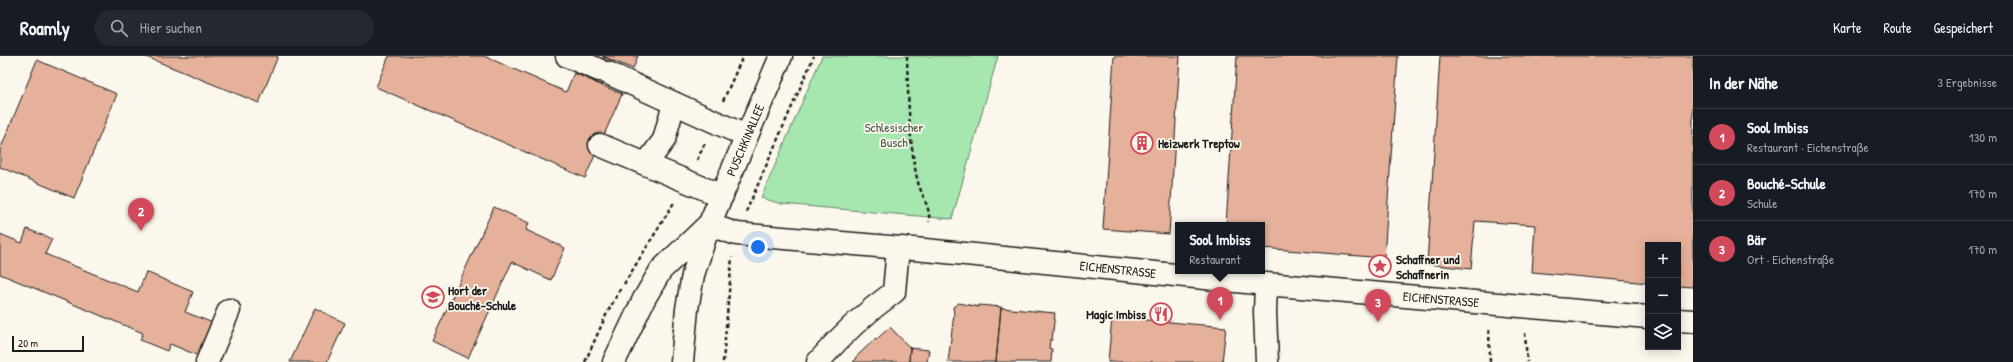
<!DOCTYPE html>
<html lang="de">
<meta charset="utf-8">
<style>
:root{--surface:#171b24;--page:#242831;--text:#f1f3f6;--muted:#9ea1a6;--line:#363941;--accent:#d1495b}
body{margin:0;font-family:"Patrick Hand",sans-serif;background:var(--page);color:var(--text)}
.controls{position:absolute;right:12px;bottom:12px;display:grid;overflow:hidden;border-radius:0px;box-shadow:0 2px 10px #0003}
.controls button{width:36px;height:36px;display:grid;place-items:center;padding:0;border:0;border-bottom:1px solid var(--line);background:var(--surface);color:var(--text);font:20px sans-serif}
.scale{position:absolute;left:12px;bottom:10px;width:72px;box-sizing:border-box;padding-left:4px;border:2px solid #1c1c1c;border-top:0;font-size:11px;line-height:14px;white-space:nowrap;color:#1c1c1c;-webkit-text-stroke:3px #fbf7ec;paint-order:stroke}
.you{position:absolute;left:758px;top:191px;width:14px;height:14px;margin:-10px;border:3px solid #fff;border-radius:50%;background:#1a73e8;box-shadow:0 0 0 6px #1a73e833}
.badge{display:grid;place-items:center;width:26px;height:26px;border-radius:50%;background:var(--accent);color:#fff;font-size:13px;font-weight:700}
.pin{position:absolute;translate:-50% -33px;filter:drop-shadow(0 1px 2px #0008)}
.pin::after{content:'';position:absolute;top:21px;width:14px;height:12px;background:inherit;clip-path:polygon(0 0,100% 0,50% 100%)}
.popup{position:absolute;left:1175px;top:166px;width:90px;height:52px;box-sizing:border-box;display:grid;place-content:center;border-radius:0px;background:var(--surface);filter:drop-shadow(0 1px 3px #0005);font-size:13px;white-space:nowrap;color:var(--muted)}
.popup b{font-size:15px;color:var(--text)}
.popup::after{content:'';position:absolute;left:50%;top:100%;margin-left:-8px;border:8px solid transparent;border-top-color:var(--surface)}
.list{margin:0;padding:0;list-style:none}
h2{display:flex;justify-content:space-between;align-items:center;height:52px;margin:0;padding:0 16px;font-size:17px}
h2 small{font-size:13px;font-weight:400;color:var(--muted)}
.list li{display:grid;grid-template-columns:26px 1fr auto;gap:12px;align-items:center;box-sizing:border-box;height:56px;padding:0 16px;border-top:1px solid var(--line)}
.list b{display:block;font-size:15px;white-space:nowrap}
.list p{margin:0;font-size:13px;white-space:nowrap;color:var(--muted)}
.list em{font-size:13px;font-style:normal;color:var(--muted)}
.icon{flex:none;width:22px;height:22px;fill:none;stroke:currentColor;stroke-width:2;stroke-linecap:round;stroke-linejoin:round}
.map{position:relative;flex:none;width:1693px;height:306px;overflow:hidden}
header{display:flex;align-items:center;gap:24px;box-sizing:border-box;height:56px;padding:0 20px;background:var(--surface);border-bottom:1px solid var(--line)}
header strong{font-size:19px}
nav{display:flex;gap:22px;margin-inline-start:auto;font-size:14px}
.search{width:280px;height:36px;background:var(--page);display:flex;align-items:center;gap:10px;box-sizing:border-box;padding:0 14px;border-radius:22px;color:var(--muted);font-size:15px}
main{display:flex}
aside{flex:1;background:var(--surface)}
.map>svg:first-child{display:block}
</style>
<header>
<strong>Roamly</strong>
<div class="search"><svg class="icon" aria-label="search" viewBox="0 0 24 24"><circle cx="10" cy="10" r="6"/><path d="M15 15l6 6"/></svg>Hier suchen</div>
<nav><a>Karte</a><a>Route</a><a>Gespeichert</a></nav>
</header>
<main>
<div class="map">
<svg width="1693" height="306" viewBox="0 0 1693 306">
<rect width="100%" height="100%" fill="#fbf7ec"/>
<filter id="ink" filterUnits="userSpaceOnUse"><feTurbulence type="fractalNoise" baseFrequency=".025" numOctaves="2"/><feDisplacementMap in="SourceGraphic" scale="8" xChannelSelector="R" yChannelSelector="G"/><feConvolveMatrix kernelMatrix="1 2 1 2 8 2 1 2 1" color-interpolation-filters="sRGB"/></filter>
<g filter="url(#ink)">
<path fill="#a6e7b0" stroke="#618266" d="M822,0H998L952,163L782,148L761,142Z"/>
<path fill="#e6b19a" stroke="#1c1c1c" d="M144,0H278L259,47Z
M389,0H484L566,36L574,17L622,38L585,122L376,31Z
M602,0H638L633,13Z
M1114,0H1180L1169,178L1103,173Z
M1237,0H1398L1384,202L1262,192V169H1226Z
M1440,0H1693V231L1678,230V189H1648V227L1532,216L1535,169L1475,165L1471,213L1427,208Z
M604,1L613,5L602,30L594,26Z
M37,4L117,38L74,142L0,111V94Z
M494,151L529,167L526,174L565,192L551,224L512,206L468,302L432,285Z
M27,173L52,183L45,198L138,236L146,216L193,236L185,256L213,267L199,300L170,288L167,295L140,284L143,277L0,218V178L22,187Z
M959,247L979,251V249L1001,251L996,306H948L954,258L953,251Z
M315,252L345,267L327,306H290Z
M1001,252L1055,257L1052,284H1050L1049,292L1052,293L1051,306H996Z
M1112,261L1226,271L1222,306H1108Z
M890,271L910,292L909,306H853L856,303L855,302L876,282L877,283Z
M910,292L929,294L927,306H909Z"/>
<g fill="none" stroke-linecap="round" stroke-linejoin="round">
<g stroke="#1c1c1c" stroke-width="25">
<path id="minor" d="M567,0L599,14
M608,17L746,80
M600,89L722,140
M646,108L664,84L674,47
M709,169L737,178L748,179L925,194L1266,228L1648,261
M1266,228L1265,256L1267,306
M1678,264L1693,265
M207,306L229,254
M818,306C841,279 865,257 894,236L898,192"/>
</g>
<g stroke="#1c1c1c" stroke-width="25">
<path id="major" d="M614,306L644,243L661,214L707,170
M682,306L687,253L693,219L709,169L781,0"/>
</g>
<path stroke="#1c1c1c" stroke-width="2.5" stroke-dasharray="4 3" stroke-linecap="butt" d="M907,0C908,37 909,87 917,122C920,138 931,150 929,166
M723,45L743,0
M697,104L705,87
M746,156L814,0
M624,228L675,145
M1489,274L1490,306
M1525,277L1527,306
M585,306L607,257L621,232
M723,306L732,201"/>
<use href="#minor" stroke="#fbf7ec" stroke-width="22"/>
<use href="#major" stroke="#fbf7ec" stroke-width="22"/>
</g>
</g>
<defs>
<g id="building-ring" transform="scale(1.15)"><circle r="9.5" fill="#fbf7ec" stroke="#d1495b" stroke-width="1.5"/><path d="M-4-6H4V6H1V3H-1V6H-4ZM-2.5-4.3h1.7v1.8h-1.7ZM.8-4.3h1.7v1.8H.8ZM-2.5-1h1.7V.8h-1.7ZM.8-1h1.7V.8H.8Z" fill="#d1495b"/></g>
<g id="sight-ring" transform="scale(1.15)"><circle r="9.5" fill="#fbf7ec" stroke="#d1495b" stroke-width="1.5"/><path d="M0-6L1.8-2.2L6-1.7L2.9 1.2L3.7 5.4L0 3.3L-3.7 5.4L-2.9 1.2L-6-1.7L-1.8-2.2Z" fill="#d1495b"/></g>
<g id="school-ring" transform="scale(1.15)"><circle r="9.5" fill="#fbf7ec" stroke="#d1495b" stroke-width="1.5"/><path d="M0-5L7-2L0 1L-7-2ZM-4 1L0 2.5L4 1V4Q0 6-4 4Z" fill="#d1495b"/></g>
<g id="restaurant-ring" transform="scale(1.15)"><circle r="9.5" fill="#fbf7ec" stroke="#d1495b" stroke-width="1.5"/><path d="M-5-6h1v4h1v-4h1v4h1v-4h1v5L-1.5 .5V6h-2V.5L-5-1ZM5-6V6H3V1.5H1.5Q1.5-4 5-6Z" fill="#d1495b"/></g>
</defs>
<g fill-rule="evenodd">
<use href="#building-ring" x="1142" y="87"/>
<use href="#sight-ring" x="1380" y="210"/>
<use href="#school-ring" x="433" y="241"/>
<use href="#restaurant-ring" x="1161" y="258"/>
</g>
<g text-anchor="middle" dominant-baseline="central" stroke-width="3.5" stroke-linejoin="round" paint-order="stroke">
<g font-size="13" fill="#455948" stroke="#fbf7ec">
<text x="894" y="71">Schlesischer<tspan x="894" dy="15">Busch</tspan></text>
</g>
<g font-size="13" fill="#1c1c1c" stroke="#fbf7ec">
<text transform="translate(745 84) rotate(-67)">PUSCHKINALLEE</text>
<text transform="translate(1118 213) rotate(6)">EICHENSTRASSE</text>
<text transform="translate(1441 243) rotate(5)">EICHENSTRASSE</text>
</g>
<g font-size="13" font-weight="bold" fill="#1c1c1c" stroke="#fbf7ec" text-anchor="start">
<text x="1158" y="87">Heizwerk Treptow</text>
<text x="1396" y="203">Schaffner und<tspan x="1396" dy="15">Schaffnerin</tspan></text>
<text x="448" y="234">Hort der<tspan x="448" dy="15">Bouché-Schule</tspan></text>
<text x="1146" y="258" text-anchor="end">Magic Imbiss</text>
</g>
</g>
</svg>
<div class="controls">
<button>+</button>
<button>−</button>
<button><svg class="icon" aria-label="layers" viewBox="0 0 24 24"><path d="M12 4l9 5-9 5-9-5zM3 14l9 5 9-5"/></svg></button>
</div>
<div class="scale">20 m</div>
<div class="you"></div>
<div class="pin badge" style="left:1220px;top:264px">1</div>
<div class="popup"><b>Sool Imbiss</b>Restaurant</div>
<div class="pin badge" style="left:141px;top:175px">2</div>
<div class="pin badge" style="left:1378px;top:266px">3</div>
</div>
<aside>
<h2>In der Nähe<small>3 Ergebnisse</small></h2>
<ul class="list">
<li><span class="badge">1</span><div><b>Sool Imbiss</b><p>Restaurant · Eichenstraße</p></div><em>130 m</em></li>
<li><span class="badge">2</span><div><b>Bouché-Schule</b><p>Schule</p></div><em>170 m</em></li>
<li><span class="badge">3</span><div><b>Bär</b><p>Ort · Eichenstraße</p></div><em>170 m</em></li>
</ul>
</aside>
</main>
